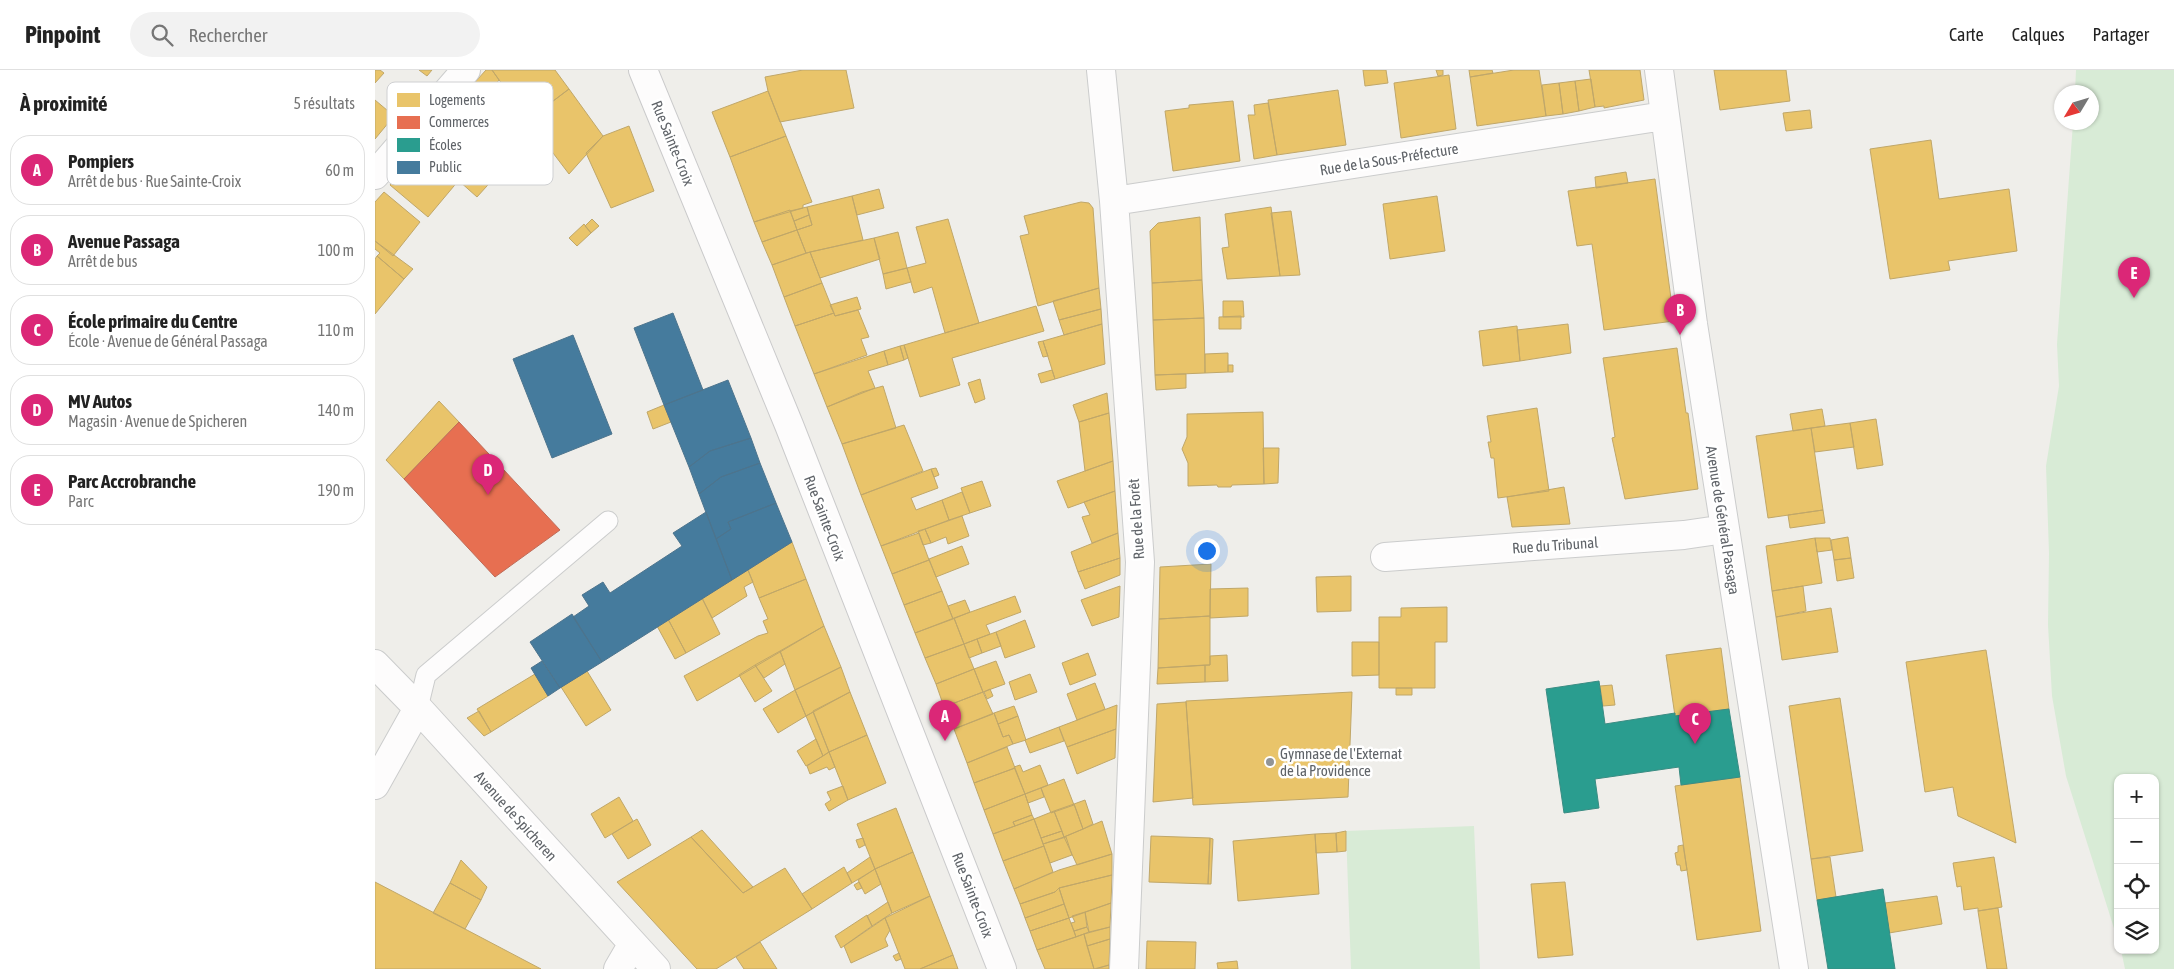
<!DOCTYPE html>
<html lang="fr">
<meta charset="utf-8">
<style>
:root{--surface:#fff;--page:#f2f2f2;--text:#222;--muted:#767676;--line:#e0e0e0;--accent:#db2777}
body{margin:0;font-family:"Asap Condensed",sans-serif;background:var(--page);color:var(--text)}
.controls{position:absolute;right:15px;bottom:15px;display:grid;overflow:hidden;border-radius:10px;box-shadow:0 1px 4px #0004}
.controls button{width:45px;height:45px;display:grid;place-items:center;padding:0;border:0;border-bottom:1px solid var(--line);background:var(--surface);color:var(--text);font:25px sans-serif}
.compass{position:absolute;left:1679px;top:15px;width:45px;height:45px;border-radius:50%;background:var(--surface);box-shadow:0 1px 4px #0004;rotate:232deg}
.you{position:absolute;left:831px;top:480px;width:18px;height:18px;margin:-12px;border:4px solid #fff;border-radius:50%;background:#1a73e8;box-shadow:0 0 0 8px #1a73e833}
.badge{display:grid;place-items:center;width:32px;height:32px;border-radius:50%;background:var(--accent);color:#fff;font-size:16px;font-weight:700}
.pin{position:absolute;translate:-50% -41px;filter:drop-shadow(0 1px 2px #0008)}
.pin::after{content:'';position:absolute;top:26px;width:18px;height:15px;background:inherit;clip-path:polygon(0 0,100% 0,50% 100%)}
.list{margin:0;padding:0;list-style:none}
h2{display:flex;justify-content:space-between;align-items:center;height:65px;margin:0;padding:0 20px;font-size:21px}
h2 small{font-size:16px;font-weight:400;color:var(--muted)}
.list li{display:grid;grid-template-columns:32px 1fr auto;gap:15px;align-items:center;box-sizing:border-box;height:70px;margin:0 10px 10px;padding:0 10px;border:1px solid var(--line);border-radius:20px}
.list b{display:block;font-size:19px;white-space:nowrap}
.list p{margin:0;font-size:16px;white-space:nowrap;color:var(--muted)}
.list em{font-size:16px;font-style:normal;color:var(--muted)}
.icon{flex:none;width:28px;height:28px;fill:none;stroke:currentColor;stroke-width:2;stroke-linecap:round;stroke-linejoin:round}
.map{position:relative;flex:none;width:1799px;height:899px;overflow:hidden}
header{display:flex;align-items:center;gap:30px;box-sizing:border-box;height:70px;padding:0 25px;background:var(--surface);border-bottom:1px solid var(--line)}
header strong{font-size:24px}
nav{display:flex;gap:28px;margin-inline-start:auto;font-size:18px}
.search{width:350px;height:45px;background:var(--page);display:flex;align-items:center;gap:12px;box-sizing:border-box;padding:0 18px;border-radius:28px;color:var(--muted);font-size:19px}
main{display:flex}
aside{flex:1;background:var(--surface)}
.map>svg:first-child{display:block}
</style>
<header>
<strong>Pinpoint</strong>
<div class="search"><svg class="icon" aria-label="search" viewBox="0 0 24 24"><circle cx="10" cy="10" r="6"/><path d="M15 15l6 6"/></svg>Rechercher</div>
<nav><a>Carte</a><a>Calques</a><a>Partager</a></nav>
</header>
<main>
<aside>
<h2>À proximité<small>5 résultats</small></h2>
<ul class="list">
<li><span class="badge">A</span><div><b>Pompiers</b><p>Arrêt de bus · Rue Sainte-Croix</p></div><em>60 m</em></li>
<li><span class="badge">B</span><div><b>Avenue Passaga</b><p>Arrêt de bus</p></div><em>100 m</em></li>
<li><span class="badge">C</span><div><b>École primaire du Centre</b><p>École · Avenue de Général Passaga</p></div><em>110 m</em></li>
<li><span class="badge">D</span><div><b>MV Autos</b><p>Magasin · Avenue de Spicheren</p></div><em>140 m</em></li>
<li><span class="badge">E</span><div><b>Parc Accrobranche</b><p>Parc</p></div><em>190 m</em></li>
</ul>
</aside>
<div class="map">
<svg width="1799" height="899" viewBox="0 0 1799 899">
<rect width="100%" height="100%" fill="#efeeea"/>
<path fill="#d8ebd6" d="M1701,0H1799V899H1750L1746,880H1780V708H1743V871L1691,706L1677,626L1673,555L1674,483L1671,396L1684,316L1682,274L1698,53L1716,52V22H1700Z
M1099,756L1105,899H976L971,761Z"/>
<path fill="#e9c46a" stroke="#c0a769" d="M0,0H5L9,3L0,13Z
M44,0H57L52,6Z
M111,0H117L124,10L107,31L93,20Z
M117,0H180L194,19L153,50Z
M428,0H471L479,38L405,52L393,21L390,7Z
M988,0H1011L1013,13L990,16Z
M1061,0H1068V5L1063,6Z
M1094,0H1117L1118,3L1095,7Z
M1139,0H1164L1171,46L1102,56L1095,7Z
M1214,0H1265L1269,30L1229,38V36L1220,37Z
M1339,0H1411L1415,31L1345,40Z
M1074,5L1081,59L1026,68L1019,13Z
M1216,9L1220,37L1204,41L1200,11Z
M1200,11L1204,41L1188,44L1184,13Z
M1184,13L1188,44L1171,46L1167,15Z
M194,19L228,66L194,104L153,50Z
M963,20L971,75L902,85L893,30Z
M393,21L411,66L355,87L337,42Z
M0,30L19,46L0,69Z
M858,31L865,91L798,101L790,41L814,38V35Z
M893,33L902,85L879,89L873,45H880L879,35Z
M1435,40L1437,58L1411,61L1408,43Z
M254,56L279,121L236,138L211,83L228,66Z
M63,57L121,106L102,127L46,77Z
M411,66L437,132L428,135V138L379,152L355,87Z
M1556,70L1564,129L1634,119L1642,181L1573,191L1575,200L1515,209L1495,79Z
M46,77L84,110L53,147L15,115Z
M1251,102L1253,113L1221,118L1220,107Z
M1280,109L1299,251L1229,260L1217,174L1202,176L1193,121Z
M504,119L509,138L482,145L477,126Z
M9,122L45,152L18,186L0,171V132Z
M477,126L488,170L431,183L422,160L437,155L432,137Z
M1062,126L1070,181L1015,189L1008,134Z
M706,132L714,133L718,138L724,218L663,236L645,166L654,164L649,146Z
M432,137L434,145L419,151L415,141Z
M896,137L905,206L852,209L847,178L854,177L850,144Z
M415,140L422,160L387,172L379,152Z
M916,141L925,205L905,206L896,143Z
M434,145L437,155L422,160L419,151Z
M825,147L827,210L777,213L775,161L783,153Z
M217,149L224,156L216,163L210,156Z
M573,149L604,253L570,263L557,217L539,223L532,198L551,193L541,157Z
M209,154L216,163L202,176L194,168Z
M422,160L431,183L397,195L387,172Z
M523,162L532,198L508,204L499,168Z
M499,168L505,189L445,208L435,182Z
M0,171L38,199L29,209L2,186L5,183L0,179Z
M435,182L447,213L409,227L397,195Z
M2,186L29,209L0,244V189Z
M532,198L536,212L511,219L508,204Z
M827,210L829,248L778,250L777,213Z
M447,213L459,243L420,256L409,227Z
M724,218L726,239L684,250L678,231Z
M482,227L486,239L460,246L455,235Z
M848,231H868L869,247H848Z
M661,236L669,261L577,288L585,315L545,327L529,275Z
M726,239L727,254L689,265L684,250Z
M483,240L494,267L486,269L492,285L439,304L420,256L459,243L460,246Z
M866,246V259H844V247Z
M829,248L830,303L780,305L778,250Z
M727,254L730,294L680,309L668,271Z
M1193,254L1196,283L1145,291L1142,260Z
M1142,256L1145,291L1108,296L1104,261Z
M668,271L673,286L668,287L663,272Z
M529,275L533,288L529,290L525,276Z
M525,276L529,290L513,295L509,281Z
M1302,278L1311,343H1313L1323,419L1250,429L1237,368L1240,367L1228,288Z
M509,281L513,295L493,301L500,318L452,337L439,304Z
M853,283V302L830,303V284Z
M853,295H858V302H853Z
M677,300L680,309L666,313L663,304Z
M811,304V318L781,320L780,305Z
M605,309L610,329L600,333L593,313Z
M508,316L521,358L467,374L452,337L487,322Z
M732,323L734,343L704,352L698,335Z
M64,331L84,352L29,409L11,390Z
M289,335L296,352L278,359L272,342Z
M1162,338L1174,421L1123,428L1119,388H1116L1113,372H1116L1112,346Z
M1447,339L1450,356L1418,361L1415,344Z
M888,342L889,414L857,415L856,417H843L842,415L813,416V393L807,379L812,367V344Z
M734,343L738,391L710,401L704,352Z
M1501,349L1508,395L1482,399L1475,353Z
M1475,353L1479,377L1440,382L1436,358Z
M529,355L548,401L486,425L467,374Z
M1436,358L1448,440L1393,448L1381,366Z
M888,378H904L903,413L889,414Z
M738,391L740,421L693,438L682,411Z
M561,398L564,405L559,407L556,399Z
M556,399L563,418L536,428L541,440L567,430L574,450L506,476L486,425Z
M607,411L616,436L595,443L586,418Z
M1189,417L1195,454L1137,457L1132,427Z
M740,421L743,463L717,473L707,447L715,445L709,432Z
M587,422L595,443L574,450L567,430Z
M1448,440L1450,453L1415,458L1413,445Z
M587,446L594,466L573,474L571,467L556,473L550,459Z
M550,459L556,473L548,475L543,461Z
M544,463L554,490L517,504L506,476Z
M743,463L745,488L703,502L696,482Z
M1473,467L1476,488L1459,490L1456,470Z
M1440,468L1447,513L1397,521L1391,476Z
M1440,468H1455L1457,480L1442,482Z
M417,472L431,509L384,528L373,500Z
M587,476L594,494L561,507L554,489Z
M745,488V505L710,519L703,502Z
M1476,488L1479,508L1462,511L1459,490Z
M554,490L567,521L529,535L517,504Z
M836,494L835,546L784,549L785,497Z
M373,500L378,512L369,517L372,526L337,548L327,528Z
M976,506V541L942,542L941,507Z
M431,509L449,556L322,631L309,606L383,566L393,563L388,551L393,549L384,528Z
M745,516L744,547L717,556L706,530Z
M1428,516L1431,541L1401,547L1397,521Z
M873,518V546L835,548V519Z
M567,521L578,549L540,563L529,535Z
M640,526L646,542L611,555L615,564L589,574L579,548Z
M327,528L345,564L311,583L293,549Z
M590,530L595,542L578,549L573,536Z
M1072,537V572H1060V618H1004V547H1026V538Z
M1456,538L1463,582L1407,590L1401,547Z
M835,546V595L783,598L784,549Z
M579,548L589,574L550,588L540,563Z
M293,549L311,583L300,589L282,556Z
M650,550L660,577L630,588L621,562Z
M449,556L466,597L420,620L405,581Z
M621,562L626,576L607,583L602,569Z
M602,569L607,583L594,588L589,574Z
M977,572H1004V605L977,606Z
M589,574L599,599L561,614L550,588Z
M1346,578L1354,639L1300,646L1291,585Z
M1611,580L1641,773L1583,746L1578,717L1550,722L1531,592Z
M405,581L410,594L389,608L380,595Z
M713,583L721,605L695,615L687,593Z
M852,585L853,611L830,612V595H835V586Z
M621,591L630,614L608,622L599,599Z
M380,595L397,621L380,632L364,605Z
M830,595V612L782,614L783,598Z
M466,597L475,622L431,646L420,620Z
M599,599L608,622L569,637L561,614Z
M212,601L236,640L211,656L186,617Z
M160,604L173,626L116,662L102,639Z
M655,604L662,622L640,630L634,612Z
M720,613L730,639L702,650L692,624Z
M1237,615L1240,635L1228,636L1225,616Z
M1021,618H1037V625H1021Z
M615,619L618,626L612,629L609,622Z
M420,620L431,646L403,663L388,639Z
M475,622L492,665L454,682L438,641Z
M608,622L618,644L579,659L569,637Z
M977,622L973,727L818,735L811,631Z
M1465,628L1488,781L1436,789L1414,636Z
M811,632L818,728L778,732L782,634Z
M742,635L741,659L692,677L684,657Z
M639,636L643,646L623,654L619,643Z
M104,641L116,662L109,666L92,648Z
M438,642L454,682L448,686L431,646Z
M619,643L628,667L634,665L638,674L592,693L579,659Z
M643,646L651,670L638,674L634,665L628,667L623,654Z
M684,657L689,671L655,683L650,670Z
M741,659L740,688L702,704L692,677Z
M492,665L511,713L473,730L454,682Z
M441,669L448,686L431,696L422,681Z
M632,677L640,698L599,713L592,693Z
M454,682L460,697L454,700L452,697L435,704L432,696Z
M645,695L648,702L665,695L673,715L650,724L639,697Z
M640,698L650,724L609,740L599,713Z
M1365,707L1386,861L1322,870L1300,716Z
M689,709L699,735L676,743L666,718Z
M468,716L473,730L454,741L450,734L456,730L452,722Z
M666,718L669,727L653,733L650,724Z
M650,724L657,745L638,752L640,756L618,764L609,740Z
M244,727L258,751L230,768L216,744Z
M710,730L718,754L708,759L699,734Z
M699,734L708,759L689,767L679,741Z
M521,738L538,782L500,799L482,754Z
M679,741L687,761L666,768L659,749Z
M657,745L659,749L640,756L638,752Z
M262,749L276,775L253,789L237,764Z
M659,749L669,776L628,791L618,764Z
M727,751L737,784L702,795L689,767Z
M327,760L378,817L368,823L316,767Z
M687,761L689,767L668,774L666,768Z
M971,761V781L962,782L961,763Z
M961,763L962,782L941,783L940,764Z
M940,764L944,824L863,831L858,771Z
M776,766L835,768L833,814L774,812Z
M316,767L368,823L410,798L437,839L341,899H322L242,812Z
M691,767L697,785L675,793L668,774Z
M488,768L490,775L484,778L481,770Z
M835,768L838,769L836,814H833Z
M1308,775L1312,800L1306,801L1305,795H1302L1300,783L1303,782V776Z
M669,776L678,802L639,819L628,791Z
M538,782L555,826L517,843L500,799Z
M737,784V805L684,818L680,822L645,834L639,819L684,800Z
M495,787L500,799L477,813L472,803Z
M1455,787L1461,827L1442,830L1436,789Z
M1619,787L1627,837L1603,841V838L1589,840L1586,816L1582,817L1578,793Z
M86,790L112,817L106,830L75,813Z
M469,797L477,813L437,839L427,824Z
M500,799L506,814L490,824L483,810Z
M737,805L736,833L694,848L684,818Z
M0,812L90,859L166,899H0Z
M484,812L487,818L482,820L479,815Z
M1190,812L1198,885L1163,888L1156,814Z
M75,813L106,830L90,859L58,843Z
M684,818L689,834L650,848L645,834L680,822Z
M555,826L578,885L545,899H530L510,848Z
M1562,826L1567,854L1514,863L1510,833Z
M513,832L517,843L497,856L492,846Z
M736,833L735,857L714,862L710,842Z
M689,834L694,848L655,861L650,848Z
M1623,838L1632,899H1612L1603,841Z
M710,842L712,857L699,861L696,853L700,852L697,846Z
M492,845L497,856L466,878L460,866Z
M510,848L515,860L510,869L513,876L476,893L469,876Z
M694,848L701,867L662,880L655,861Z
M712,857L714,862L701,867L699,861Z
M735,857V869L712,876L709,864Z
M709,864L719,899H670L662,880Z
M735,869L734,895L719,899L712,876Z
M772,871L821,872L820,899H771Z
M385,872L402,899H369L361,887Z
M524,883L526,889L521,891L518,886Z
M578,885L583,899H545Z
M862,891L863,899H843L842,893Z
M734,895V899H721Z"/>
<path fill="#e76f51" stroke="#be6b58" d="M84,352L185,460L120,507L29,409Z"/>
<path fill="#2a9d8f" stroke="#3a8c83" d="M1224,611L1230,654L1300,643V646L1354,639L1365,707L1306,715L1304,697L1220,709L1224,738L1189,743L1171,619Z
M1508,819L1520,899H1453L1442,830Z"/>
<path fill="#457b9d" stroke="#4d748d" d="M298,243L328,320L289,335L259,258Z
M198,265L237,364L177,388L138,289Z
M353,310L376,368L335,381L314,397L289,335Z
M376,368L385,393L346,407L324,424L314,397L335,381Z
M385,393L401,433L353,452L356,459L341,469L324,424L346,407Z
M401,433L417,472L357,510L341,469L356,459L353,452Z
M331,442L357,510L227,592L198,547L214,536L207,525L228,512L235,523L307,476L298,463Z
M197,544L227,592L185,618L155,572Z
M167,591L185,618L173,626L156,598Z"/>
<g fill="none" stroke-linecap="round" stroke-linejoin="round">
<g stroke="#cbcccc" stroke-width="21">
<path id="service" d="M43,638L51,605L233,451"/>
</g>
<g stroke="#cbcccc" stroke-width="30">
<path id="minor" d="M726,0L739,131L765,492L749,899
M1284,0L1318,254L1419,899
M0,105L91,0
M739,131L1289,46
M1010,487L1309,465L1350,459
M0,594L43,638L281,899
M0,715L43,638
M243,899L257,875"/>
</g>
<g stroke="#cacacb" stroke-width="30">
<path id="secondary" d="M268,0L414,355L627,899"/>
</g>
<use href="#service" stroke="#fdfcfc" stroke-width="19"/>
<use href="#minor" stroke="#fdfcfc" stroke-width="28"/>
<use href="#secondary" stroke="#fdfcfc" stroke-width="28"/>
</g>
<circle fill="#919496" stroke="#fff" stroke-width="2" cx="895" cy="692" r="5"/>
<g text-anchor="middle" dominant-baseline="central" stroke-width="5" stroke-linejoin="round" paint-order="stroke">
<g font-size="15" fill="#5f6368" stroke="#fff">
<text transform="translate(298 73) rotate(68)">Rue Sainte-Croix</text>
<text transform="translate(1014 89) rotate(-9)">Rue de la Sous-Préfecture</text>
<text transform="translate(450 448) rotate(69)">Rue Sainte-Croix</text>
<text transform="translate(761 449) rotate(-94)">Rue de la Forêt</text>
<text transform="translate(1348 450) rotate(81)">Avenue de Général Passaga</text>
<text transform="translate(1180 475) rotate(-4)">Rue du Tribunal</text>
<text transform="translate(141 746) rotate(48)">Avenue de Spicheren</text>
<text transform="translate(598 825) rotate(69)">Rue Sainte-Croix</text>
</g>
<g font-size="15" fill="#5f6368" stroke="#fff" text-anchor="start">
<text x="905" y="683">Gymnase de l'Externat<tspan x="905" dy="17">de la Providence</tspan></text>
</g>
</g>
<rect x="12" y="12" width="166" height="103" rx="8" fill="#fff" stroke="#cfd0d2" stroke-width="1"/>
<rect x="22" y="23" width="23" height="14" fill="#e9c46a"/>
<rect x="22" y="46" width="23" height="13" fill="#e76f51"/>
<rect x="22" y="68" width="23" height="14" fill="#2a9d8f"/>
<rect x="22" y="91" width="23" height="13" fill="#457b9d"/>
<g font-size="14" fill="#5f6368">
<text x="54" y="35">Logements</text>
<text x="54" y="57">Commerces</text>
<text x="54" y="80">Écoles</text>
<text x="54" y="102">Public</text>
</g>
</svg>
<div class="controls">
<button>+</button>
<button>−</button>
<button><svg class="icon" aria-label="locate" viewBox="0 0 24 24"><circle cx="12" cy="12" r="6"/><path d="M12 2v4M12 18v4M2 12h4M18 12h4"/></svg></button>
<button><svg class="icon" aria-label="layers" viewBox="0 0 24 24"><path d="M12 4l9 5-9 5-9-5zM3 14l9 5 9-5"/></svg></button>
</div>
<svg class="compass" viewBox="-18 -18 36 36"><path d="M0-13l5 13h-10z" fill="#e53935"/><path d="M0 13l5-13h-10z" fill="#767676"/></svg>
<div class="you"></div>
<div class="pin badge" style="left:570px;top:671px">A</div>
<div class="pin badge" style="left:1305px;top:265px">B</div>
<div class="pin badge" style="left:1320px;top:674px">C</div>
<div class="pin badge" style="left:113px;top:425px">D</div>
<div class="pin badge" style="left:1759px;top:228px">E</div>
</div>
</main>
